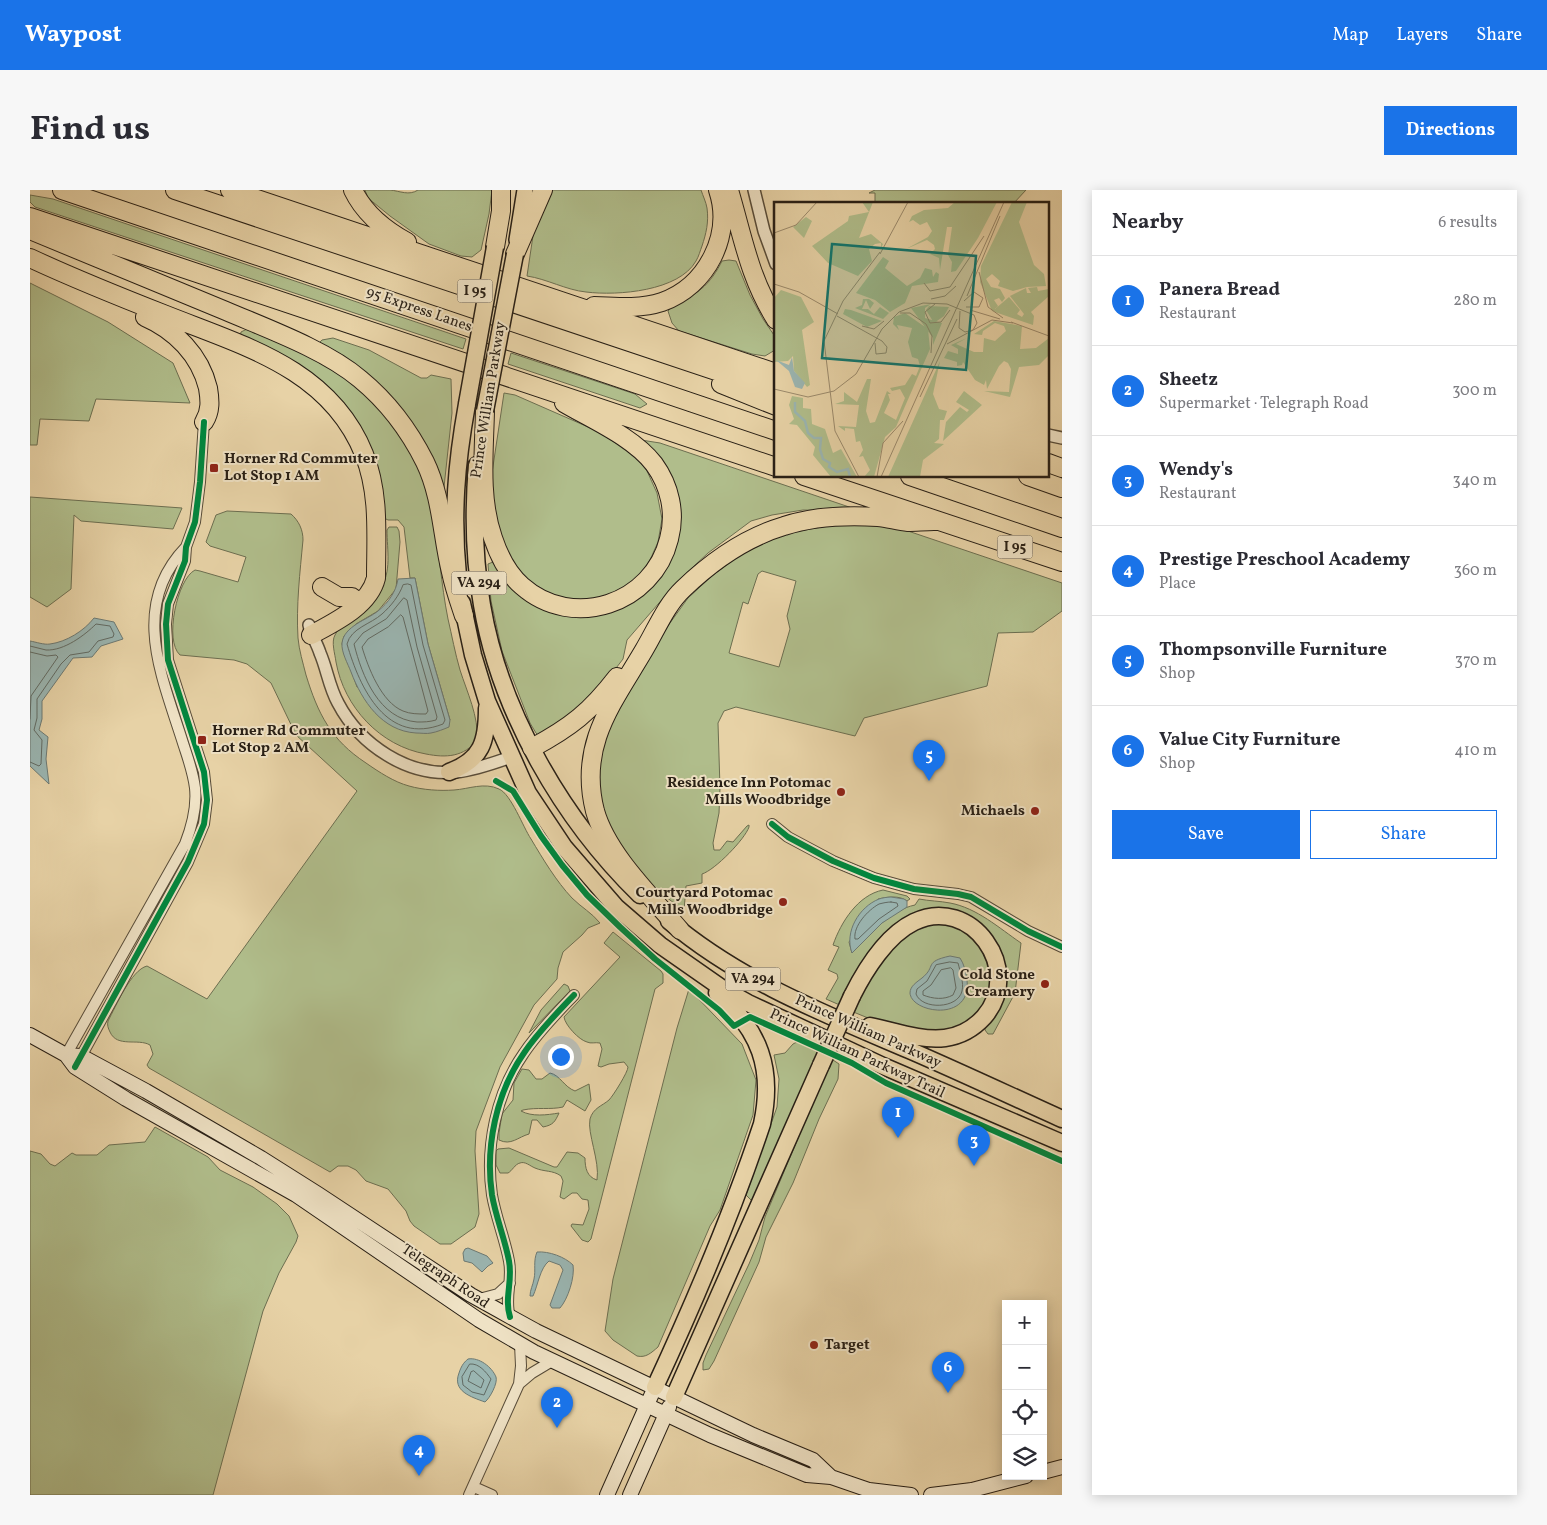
<!DOCTYPE html>
<meta charset="utf-8">
<style>
:root{--surface:#fff;--page:#f7f7f7;--text:#2b2b33;--muted:#7c7c81;--line:#e1e1e2;--accent:#1a73e8}
body{margin:0;font-family:Vollkorn,serif;background:var(--page);color:var(--text)}
.controls{position:absolute;right:15px;bottom:15px;display:grid;overflow:hidden;border-radius:0px;box-shadow:0 2px 12px #0003}
.controls button{width:45px;height:45px;display:grid;place-items:center;padding:0;border:0;border-bottom:1px solid var(--line);background:var(--surface);color:var(--text);font:25px sans-serif}
.you{position:absolute;left:530px;top:866px;width:18px;height:18px;margin:-12px;border:4px solid #fff;border-radius:50%;background:#1a73e8;box-shadow:0 0 0 8px #1a73e833}
.badge{display:grid;place-items:center;width:32px;height:32px;border-radius:50%;background:var(--accent);color:#fff;font-size:16px;font-weight:700}
.pin{position:absolute;translate:-50% -41px;filter:drop-shadow(0 1px 2px #0008)}
.pin::after{content:'';position:absolute;top:26px;width:18px;height:15px;background:inherit;clip-path:polygon(0 0,100% 0,50% 100%)}
.list{margin:0;padding:0;list-style:none}
h2{display:flex;justify-content:space-between;align-items:center;height:65px;margin:0;padding:0 20px;font-size:21px}
h2 small{font-size:16px;font-weight:400;color:var(--muted)}
.list li{display:grid;grid-template-columns:32px 1fr auto;gap:15px;align-items:center;box-sizing:border-box;height:90px;padding:0 20px;border-top:1px solid var(--line)}
.list b{display:block;font-size:19px;white-space:nowrap}
.list p{margin:0;font-size:16px;white-space:nowrap;color:var(--muted)}
.list em{font-size:16px;font-style:normal;color:var(--muted)}
.actions{display:flex;gap:10px;padding:15px 20px}
.actions a{flex:1;padding:11px 0;border:1px solid var(--accent);border-radius:0px;text-align:center;font-size:18px;color:var(--accent)}
.actions .main{background:var(--accent);color:#fff}
.icon{flex:none;width:28px;height:28px;fill:none;stroke:currentColor;stroke-width:2;stroke-linecap:round;stroke-linejoin:round}
.map{position:relative;flex:none;width:1032px;height:1305px;overflow:hidden;border-radius:0px}
header{display:flex;align-items:center;gap:30px;box-sizing:border-box;height:70px;padding:0 25px;background:var(--accent);color:#fff}
header strong{font-size:24px}
nav{display:flex;gap:28px;margin-inline-start:auto;font-size:18px}
.intro{display:flex;align-items:center;justify-content:space-between;box-sizing:border-box;height:120px;padding:0 30px}
h1{margin:0;font-size:35px}
.button{padding:12px 22px;border-radius:0px;background:var(--accent);color:#fff;font-size:18px;font-weight:700}
main{display:flex;gap:30px;padding:0 30px}
aside{flex:1;background:var(--surface);border-radius:0px;box-shadow:0 2px 12px #0003}
.map>svg:first-child{display:block}
</style>
<header>
<strong>Waypost</strong>
<nav><a>Map</a><a>Layers</a><a>Share</a></nav>
</header>
<div class="intro"><h1>Find us</h1><a class="button">Directions</a></div>
<main>
<div class="map">
<svg width="1032" height="1305" viewBox="0 0 1032 1305">
<rect width="100%" height="100%" fill="#e7d2a6"/>
<filter id="stains"><feTurbulence type="fractalNoise" baseFrequency=".004" numOctaves="4"/><feColorMatrix values="0 0 0 0 .2 0 0 0 0 .09 0 0 0 0 .02 0 0 0 .5 -.17"/></filter>
<radialGradient id="worn" r=".72"><stop offset=".6" stop-color="#630" stop-opacity="0"/><stop offset="1" stop-color="#630" stop-opacity=".3"/></radialGradient>
<path fill="#b0bd8b" stroke="#6c6e50" fill-rule="evenodd" d="M335,0C343,0 352,0 360,0C370,1 379,6 388,0H462L459,24L451,60L442,67L431,66L399,54L360,26L338,8Z
M520,0H671C673,6 676,12 677,18C679,32 676,44 672,56C670,61 669,66 666,71C649,101 588,106 556,102C536,100 517,89 497,86L504,39Z
M845,0H996L983,14H845V3H839Z
M0,5L23,9L436,149L433,159L5,17L0,12Z
M699,70L706,71L720,105L733,129L746,148L745,160L735,166L722,164L649,141L642,133L638,121C647,110 661,108 671,99C680,92 687,81 692,71Z
M0,93L78,132L143,173L160,213L66,209L59,231L10,229L7,255H0Z
M217,139C244,151 274,161 300,176C351,208 392,264 403,324C409,359 411,394 418,429C422,446 425,463 430,480C437,502 449,527 447,550C434,567 416,568 396,564C350,556 314,517 306,472C305,464 301,452 305,445C309,437 319,430 326,423C333,416 344,408 350,399C362,382 357,360 357,340L359,337H367L369,341L370,352L366,399L348,421L326,434L314,446L312,454L327,497L420,530L398,454L385,388H380L374,337L368,330H358L354,328L317,224L210,148L211,142Z
M303,148L339,160L391,188H397L401,185L421,189L422,223L414,297L410,300L397,266L288,154L292,150Z
M481,163L605,204L617,214L610,218L478,174Z
M474,203L485,205L565,240L605,265L617,281L627,303L632,329L628,352L620,370L610,385L589,404L539,413L503,398L472,363L462,309V283Z
M611,250L630,253L831,321L773,320L742,325L721,331L678,363L648,391L597,450L593,469L570,499L558,511L510,547L506,543L500,533L472,461L461,411L458,374L463,372C481,399 504,424 539,425C554,425 583,416 599,412L647,335Z
M0,307L152,318L143,339L51,331L44,325L41,399L17,417L0,407Z
M197,321L261,324C269,331 273,340 273,350C270,382 266,416 268,448C269,460 273,473 276,485C288,524 301,550 336,573C349,582 364,592 379,596C393,600 410,601 424,600C439,599 454,592 469,599C481,604 493,637 501,649C513,669 526,691 542,708C551,717 562,723 570,733L558,738L552,745L533,762L528,778L527,789L504,815L470,877L446,941L445,961L449,1024L445,1037L421,1054H410L384,1036L380,1031L376,1021L358,999L336,991L326,980L318,976H308L300,982L119,878L117,875L123,864L120,855C108,848 87,858 80,842C78,838 77,835 78,831C86,816 101,780 117,776L177,809L327,601L266,545L241,493L217,474L204,470L150,465C134,451 147,389 165,380L170,381L208,392L216,367L180,356L176,352L186,325Z
M820,335L855,336L872,339L1032,393V421L1003,442L968,443L957,496L834,528L825,546L706,517L694,521L688,533L690,598L689,623L683,653L684,660H690L697,651L703,652L717,636L719,635V637C715,649 685,680 672,684V693L656,696L654,721L612,688L570,627L569,555L632,444L658,408L683,385L710,365L743,349L763,342L798,336ZM732,381L766,391L757,426L760,439L749,477L699,463L713,412L718,414L728,384Z
M853,700L877,706L880,709L877,711C869,705 858,707 848,709L819,752L822,763C839,745 860,720 885,715L889,709C899,711 910,711 920,713C947,718 969,738 991,753L985,803L963,844H958L955,840V836L970,813L953,741L889,726L812,816L796,809L808,788L807,784L798,780L809,757L803,755C811,732 828,705 853,700Z
M896,734H918L945,746L963,785L955,819L921,843L860,837L821,821L847,774L876,744Z
M583,742L631,781L633,784V793L625,799L561,1049L558,1052L552,1050L541,1036L542,1034L553,1035L559,1019L558,1010L552,1009L547,1003H542L534,1009L530,1007L533,991L531,986C523,980 514,982 505,978C500,976 495,971 490,973C485,974 482,981 478,983H470L466,975V961L468,959L479,958L524,977H527L537,962L548,963L555,968C555,978 557,987 567,990C570,971 557,943 560,929C563,918 572,916 579,910C583,906 598,882 598,877L594,872L579,874L571,877L568,876L572,859L570,853C565,852 561,854 557,852C549,850 535,835 534,827L590,767L574,753Z
M534,794L538,796L540,801L499,843L511,820Z
M659,799L712,854L726,890L723,925L690,1020L680,1036L628,1157C621,1163 616,1168 607,1166L583,1150L575,1141L583,1089L647,838Z
M769,851L793,861L724,1013L716,1005L747,917L749,889L744,865L755,863L763,854Z
M803,870L809,874L808,889L789,929L763,993L736,1047L729,1072L684,1171L679,1179L673,1180V1173L676,1165L719,1074L729,1050L735,1027L797,879Z
M492,879L499,880L506,889H512L520,883C530,885 534,897 545,901L559,894L561,910L555,921L537,910L533,917C520,920 507,917 493,920L491,921C502,927 517,925 529,923C525,932 523,935 513,937L507,930H502L499,944C488,947 481,956 469,950V943L472,924L483,910L484,893Z
M125,937L178,967L190,980L223,997L247,1014L259,1026L268,1046L266,1052L249,1083L233,1121L183,1305H0V961L11,964L20,974L25,976L42,963L46,965H67L79,955L115,952Z"/>
<path fill="#9ab5b1" stroke="#6c7973" d="M385,388L398,454L420,530L419,537C414,539 407,542 401,543C397,544 391,543 386,543C352,541 332,511 321,482C318,474 311,462 312,453C314,436 337,430 348,421C358,413 366,402 368,389Z
M64,428L84,432L93,449L71,456L62,467L43,468L12,511V529L9,540L18,547L16,569L19,594L0,576V451C6,452 14,455 20,454C36,452 54,441 64,428Z
M861,707L874,709L877,711V717L852,733L822,763C814,742 829,717 849,709C852,708 857,707 861,707Z
M920,766L930,768C934,774 936,782 937,790C942,833 881,823 880,803C880,796 887,792 892,788C907,776 893,772 920,766Z
M438,1058L457,1066L463,1073L458,1076L452,1082L442,1073L434,1071L433,1063L435,1059Z
M507,1062C519,1061 535,1067 543,1075C545,1087 538,1109 530,1118H522L520,1115L533,1080L530,1075L519,1071C510,1078 508,1095 503,1106H500C500,1100 503,1095 504,1089C506,1080 503,1071 507,1062Z
M438,1169C449,1167 462,1177 466,1187C468,1193 460,1208 455,1212C441,1207 422,1201 429,1183C431,1177 433,1173 438,1169Z"/>
<g fill="none" stroke-linecap="round" stroke-linejoin="round">
<path stroke="#616a63" stroke-width="1" d="M378,394L381,395L393,455L415,530L413,534C357,556 330,499 317,454C321,438 341,434 352,424C361,416 369,406 373,395Z
M374,408L377,410L387,457L407,527L406,530C399,532 394,532 387,532C349,529 332,486 324,454L333,443L356,429Z
M371,425L373,427L398,521L396,524C388,524 380,524 373,521C351,512 338,477 332,457L338,449L358,437Z
M0,456C5,457 11,459 16,460C34,461 55,445 66,434L80,436L84,444L83,447L68,451L59,462L40,465L31,474L7,509V528L4,540L12,550L11,574L9,576L0,572
M0,462L17,466L26,465L28,467L1,506L0,529
M861,712L867,713L868,716L849,729L828,749H825C823,736 838,720 849,714C853,713 857,712 861,712Z
M920,772L928,773C930,781 934,793 932,801C928,819 892,820 886,804L887,799L897,791L906,775Z
M921,778L923,780L926,798L923,805C914,810 903,809 893,805V801L901,795L911,780Z
M440,1174C449,1173 456,1182 461,1189L454,1205L442,1202L433,1195L432,1187Z
M444,1181L454,1190L451,1198L438,1191L441,1182Z"/>
<g stroke="#584c39" stroke-width="12">
<path id="minor" d="M742,634L758,647L803,671L844,688L884,699L928,704L941,707L998,741L1032,757
M36,865L155,654C162,636 167,617 165,598C163,581 157,566 152,550C131,484 100,415 156,357
M48,872L158,672L174,634L177,610L174,582L138,470L136,434L138,414L155,371L156,357L165,332L170,292L174,232
M449,1109L468,1104L480,1093
M480,1127C474,1108 483,1091 479,1071C475,1049 466,1028 462,1005C455,957 466,903 494,863C508,842 526,824 544,805
M489,1194L502,1183L522,1171
M444,1297L462,1305
M439,1305L489,1194L491,1176L490,1154"/>
</g>
<g stroke="#584c39" stroke-width="14">
<path id="tertiary" d="M724,0L734,41L746,74
M1018,245L1032,248
M279,435C281,445 287,453 290,463C297,479 299,497 308,513C330,555 378,587 426,582C445,580 464,573 481,567"/>
</g>
<g stroke="#281f15" stroke-width="16">
<path id="secondary" d="M0,845L36,865L45,877L96,909L266,1005L449,1130L504,1162L680,1245L777,1285L801,1287L839,1300L881,1305
M36,865L51,866L116,901L231,968L288,1004L441,1105L468,1120L506,1141L723,1245L783,1270L801,1287
M1013,1282L1032,1277
M577,1305L625,1197
M600,1305L639,1217
M901,1305L942,1300L996,1286"/>
</g>
<g stroke="#281f15" stroke-width="18">
<path id="primary" d="M487,50L495,0"/>
</g>
<g stroke="#281f15" stroke-width="19">
<path id="trunk" d="M447,275C443,322 444,369 452,415C470,522 533,630 610,705
M428,386C422,325 426,275 437,214
M432,413L443,465L457,511L498,603L534,657L586,717L630,755L693,799L718,813L853,876L1032,953
M419,582C452,570 457,551 457,518
M639,731C710,791 795,824 879,860C930,882 981,906 1032,929
M822,806C835,780 857,745 884,732C941,704 995,780 954,827C944,838 930,846 915,848C891,851 864,841 840,836
M625,1197C665,1111 702,1024 732,934C744,879 730,840 687,803
M644,1207L791,875"/>
</g>
<g stroke="#281f15" stroke-width="20">
<path id="motorway" d="M32,0L746,241
M145,0L746,201
M200,0L746,183
M323,0C334,23 355,40 377,52
M699,0C713,47 719,87 746,130
M0,27L746,277
M0,40C65,67 130,94 196,121C238,139 296,160 330,189C358,212 379,240 395,272C412,307 412,346 421,382C424,397 429,411 434,426
M465,57L471,21V0
M485,64L513,0
M0,68C45,89 90,107 136,125C214,156 300,179 334,264C350,304 346,346 346,388C339,416 305,432 281,445
M564,116C586,117 611,119 632,112C677,96 703,45 688,0
M115,127C145,140 170,165 178,198C180,210 181,221 174,232
M691,194L746,216
M455,221C454,263 449,308 463,348C469,366 478,384 492,396C543,441 623,414 639,349C646,323 640,296 624,274C603,247 563,230 534,213
M1018,273L1032,278
M774,286L1032,372
M880,286L1032,338
M998,286L1032,298
M292,397L309,407H322
M502,558C541,537 560,522 587,487
M650,740C621,706 577,664 565,621C548,554 583,513 614,460C626,440 636,415 653,399C682,371 714,348 754,336C784,326 816,325 848,327C858,328 868,331 878,332C886,332 895,331 904,331"/>
</g>
<use href="#minor" stroke="#efe2c5" stroke-width="10"/>
<use href="#tertiary" stroke="#efe2c5" stroke-width="11"/>
<use href="#secondary" stroke="#efe2c5" stroke-width="14"/>
<use href="#primary" stroke="#e7d2a6" stroke-width="15"/>
<use href="#trunk" stroke="#e7d2a6" stroke-width="16"/>
<use href="#motorway" stroke="#e7d2a6" stroke-width="18"/>
<g stroke="#281f15" stroke-width="19" stroke-linecap="butt">
<path id="trunk-bridge" d="M437,214L465,57
M455,221L485,64
M791,875L822,806"/>
</g>
<use href="#trunk-bridge" stroke="#e7d2a6" stroke-width="16"/>
<g stroke="#efe2c5" stroke-width="9">
<path id="cycleway" d="M466,591L483,601L511,646L532,675L557,705L590,737L625,769L689,820L704,836L720,827L822,873L856,893L1032,971
M742,634L758,647L803,671L844,688L884,699L928,704L941,707L998,741L1032,757
M45,877L158,672L174,634L177,610L174,582L138,470L136,434L138,414L155,371L156,357L165,332L170,292L174,232
M480,1127C474,1108 483,1091 479,1071C475,1049 466,1028 462,1005C455,957 466,903 494,863C508,842 526,824 544,805"/>
</g>
<use href="#cycleway" stroke="#00873e" stroke-width="6"/>
</g>
<g fill="#8f2418" stroke="#efe2c5" stroke-width="2">
<rect x="179" y="273" width="10" height="10" rx="2.5"/>
<rect x="167" y="545" width="10" height="10" rx="2.5"/>
<circle cx="811" cy="602" r="5"/>
<circle cx="1005" cy="621" r="5"/>
<circle cx="753" cy="712" r="5"/>
<circle cx="1015" cy="794" r="5"/>
<circle cx="784" cy="1155" r="5"/>
</g>
<g text-anchor="middle" dominant-baseline="central" stroke-width="4" stroke-linejoin="round" paint-order="stroke">
<g fill="#efe2c5" stroke="#645a4a" stroke-width="1">
<rect x="427.5" y="89.5" width="35" height="23" rx="4"/>
<rect x="967.5" y="345.5" width="35" height="23" rx="4"/>
<rect x="421.5" y="381.5" width="55" height="23" rx="4"/>
<rect x="695.5" y="777.5" width="55" height="23" rx="4"/>
</g>
<g font-size="14" font-weight="bold" fill="#281f15">
<text x="445" y="101">I 95</text>
<text x="985" y="357">I 95</text>
<text x="449" y="393">VA 294</text>
<text x="723" y="789">VA 294</text>
</g>
<g font-size="15" fill="#281f15" stroke="#efe2c5">
<text transform="translate(389 120) rotate(19)">95 Express Lanes</text>
<text transform="translate(459 210) rotate(-81)">Prince William Parkway</text>
<text transform="translate(838 842) rotate(24)">Prince William Parkway</text>
<text transform="translate(827 864) rotate(25)">Prince William Parkway Trail</text>
<text transform="translate(415 1087) rotate(34)">Telegraph Road</text>
</g>
<g font-size="15" font-weight="bold" fill="#281f15" stroke="#efe2c5" text-anchor="end">
<text x="194" y="269" text-anchor="start">Horner Rd Commuter<tspan x="194" dy="17">Lot Stop 1 AM</tspan></text>
<text x="182" y="541" text-anchor="start">Horner Rd Commuter<tspan x="182" dy="17">Lot Stop 2 AM</tspan></text>
<text x="801" y="593">Residence Inn Potomac<tspan x="801" dy="17">Mills Woodbridge</tspan></text>
<text x="995" y="621">Michaels</text>
<text x="743" y="703">Courtyard Potomac<tspan x="743" dy="17">Mills Woodbridge</tspan></text>
<text x="1005" y="785">Cold Stone<tspan x="1005" dy="17">Creamery</tspan></text>
<text x="794" y="1155" text-anchor="start">Target</text>
</g>
</g>
<g transform="translate(744 12)">
<rect width="275" height="275" fill="#e7d2a6"/>
<path d="M88,0H99L85,36L97,32L109,42L107,46V41L101,42L95,47L98,59L84,74L54,61L38,44L74,19L75,14L95,10ZM181,0H223L204,36L182,69L177,70L178,60L174,53L178,25H173L166,68L165,56L156,52L161,47L160,43L153,38L132,47L154,35L158,29L153,20L146,23L139,18L135,20L138,14L150,8L174,6ZM238,0H253L245,20L260,63L270,72L272,84L253,85L239,89L224,84L226,79L218,72L212,77L217,85L226,87L231,96L228,100L225,96L220,98L224,104L221,107L235,95L246,108L243,112L248,115L250,112L236,94L252,86L253,91H257L254,86L263,85L264,89L275,87V94L257,110L260,114L259,123L218,109L206,80L207,64ZM32,15L38,19L30,36L19,25ZM109,55L115,59L111,66L133,84L146,76L151,66L158,68L159,75L162,70L165,72L164,80L138,84L131,101L116,110L101,98L82,91ZM7,88L27,95L40,120L28,128L36,183L33,185L20,169L19,154L14,159L0,160V96ZM89,97H95L100,101L96,107L92,98L88,107H94L100,112L106,105L115,111L109,117L81,106L88,103ZM157,102L151,106V116L168,121L159,143V136L137,106ZM155,104L175,105L170,114L160,121L152,108ZM71,107L77,108L108,119L93,125L69,112ZM131,111L154,127L156,147L122,225L111,235L100,275H90L96,268L89,254L85,255L89,248L86,239L82,240L80,227L71,226V229L64,224L82,225L85,203L61,202L70,199V190L83,200L93,177H97L92,209L96,221L101,220L113,189L117,192H114L116,198L110,211L122,218L131,196L126,187L118,189L116,186L131,183L138,172L142,174L146,164L144,157L138,155L134,140L138,126L123,123L125,128L119,122L120,115ZM220,119L248,124L246,147L262,146L275,136V153L265,163L245,165L236,195L210,189L235,190L237,167L234,161L230,159L225,164L213,187L212,178L210,183L201,178L189,160L188,163L183,164V160L170,156L174,149L184,152V147L177,143L193,136L182,142L200,150H209L210,136L221,139L232,129L230,124L221,121L209,129L208,133L200,132ZM166,159L159,192L165,207L173,209L170,218H166L165,237L160,241L170,242L149,258L146,275H114ZM190,189L208,203L169,239L172,220L186,205L193,210L195,208L182,200ZM18,194L29,196V206L37,207L38,222L51,227L59,251L67,247L83,275H57L39,253L41,245L23,223L15,222L20,217L15,203Z" fill="#b0bd8b"/>
<path d="M18,155L20,169L31,181L28,187L21,185L15,169L2,158L15,163Z" fill="#9ab5b1"/>
<path fill="none" stroke="#9ab5b1" stroke-width="2.5" d="M21,200V210L31,219L34,231L40,236H47L46,247L49,257L56,261L55,265L63,270L74,267L76,275"/>
<path fill="none" stroke="#9b8a6c" stroke-width="1" d="M0,31L22,23L43,0M106,52L134,0M205,70L214,105L229,116M150,81L156,89L176,85L210,34M0,82L25,90L64,112M193,94L226,14M157,97L171,94L182,84M190,99L200,90L209,96L205,105H192M161,102L151,110L156,121L167,120L176,108M196,108L226,117M126,111H136L152,122L158,134L157,151M63,114L108,139L113,145L112,151L102,152L101,141M237,120L275,134M88,124L100,127L110,119M173,142L218,118L239,121M0,187L34,195L60,189L82,172L108,127L125,110L149,101L173,102L200,113L203,121L199,128L191,130L185,126L186,109M146,195L183,117M85,275L61,229L50,139L69,99L106,50M103,275L109,241L129,219M107,275L230,0"/>
<path fill="#0f766e" fill-opacity="0.15" stroke="#0f766e" stroke-width="2.5" d="M58,42L202,54L192,168L48,156Z"/>
<rect width="275" height="275" fill="none" stroke="#281f15" stroke-width="2.5"/>
</g>
<rect width="100%" height="100%" filter="url(#stains)"/>
<rect width="100%" height="100%" fill="url(#worn)"/>
</svg>
<div class="controls">
<button>+</button>
<button>−</button>
<button><svg class="icon" aria-label="locate" viewBox="0 0 24 24"><circle cx="12" cy="12" r="6"/><path d="M12 2v4M12 18v4M2 12h4M18 12h4"/></svg></button>
<button><svg class="icon" aria-label="layers" viewBox="0 0 24 24"><path d="M12 4l9 5-9 5-9-5zM3 14l9 5 9-5"/></svg></button>
</div>
<div class="you"></div>
<div class="pin badge" style="left:868px;top:948px">1</div>
<div class="pin badge" style="left:527px;top:1238px">2</div>
<div class="pin badge" style="left:944px;top:976px">3</div>
<div class="pin badge" style="left:389px;top:1286px">4</div>
<div class="pin badge" style="left:899px;top:591px">5</div>
<div class="pin badge" style="left:918px;top:1203px">6</div>
</div>
<aside>
<h2>Nearby<small>6 results</small></h2>
<ul class="list">
<li><span class="badge">1</span><div><b>Panera Bread</b><p>Restaurant</p></div><em>280 m</em></li>
<li><span class="badge">2</span><div><b>Sheetz</b><p>Supermarket · Telegraph Road</p></div><em>300 m</em></li>
<li><span class="badge">3</span><div><b>Wendy's</b><p>Restaurant</p></div><em>340 m</em></li>
<li><span class="badge">4</span><div><b>Prestige Preschool Academy</b><p>Place</p></div><em>360 m</em></li>
<li><span class="badge">5</span><div><b>Thompsonville Furniture</b><p>Shop</p></div><em>370 m</em></li>
<li><span class="badge">6</span><div><b>Value City Furniture</b><p>Shop</p></div><em>410 m</em></li>
</ul>
<div class="actions"><a class="main">Save</a><a>Share</a></div>
</aside>
</main>
